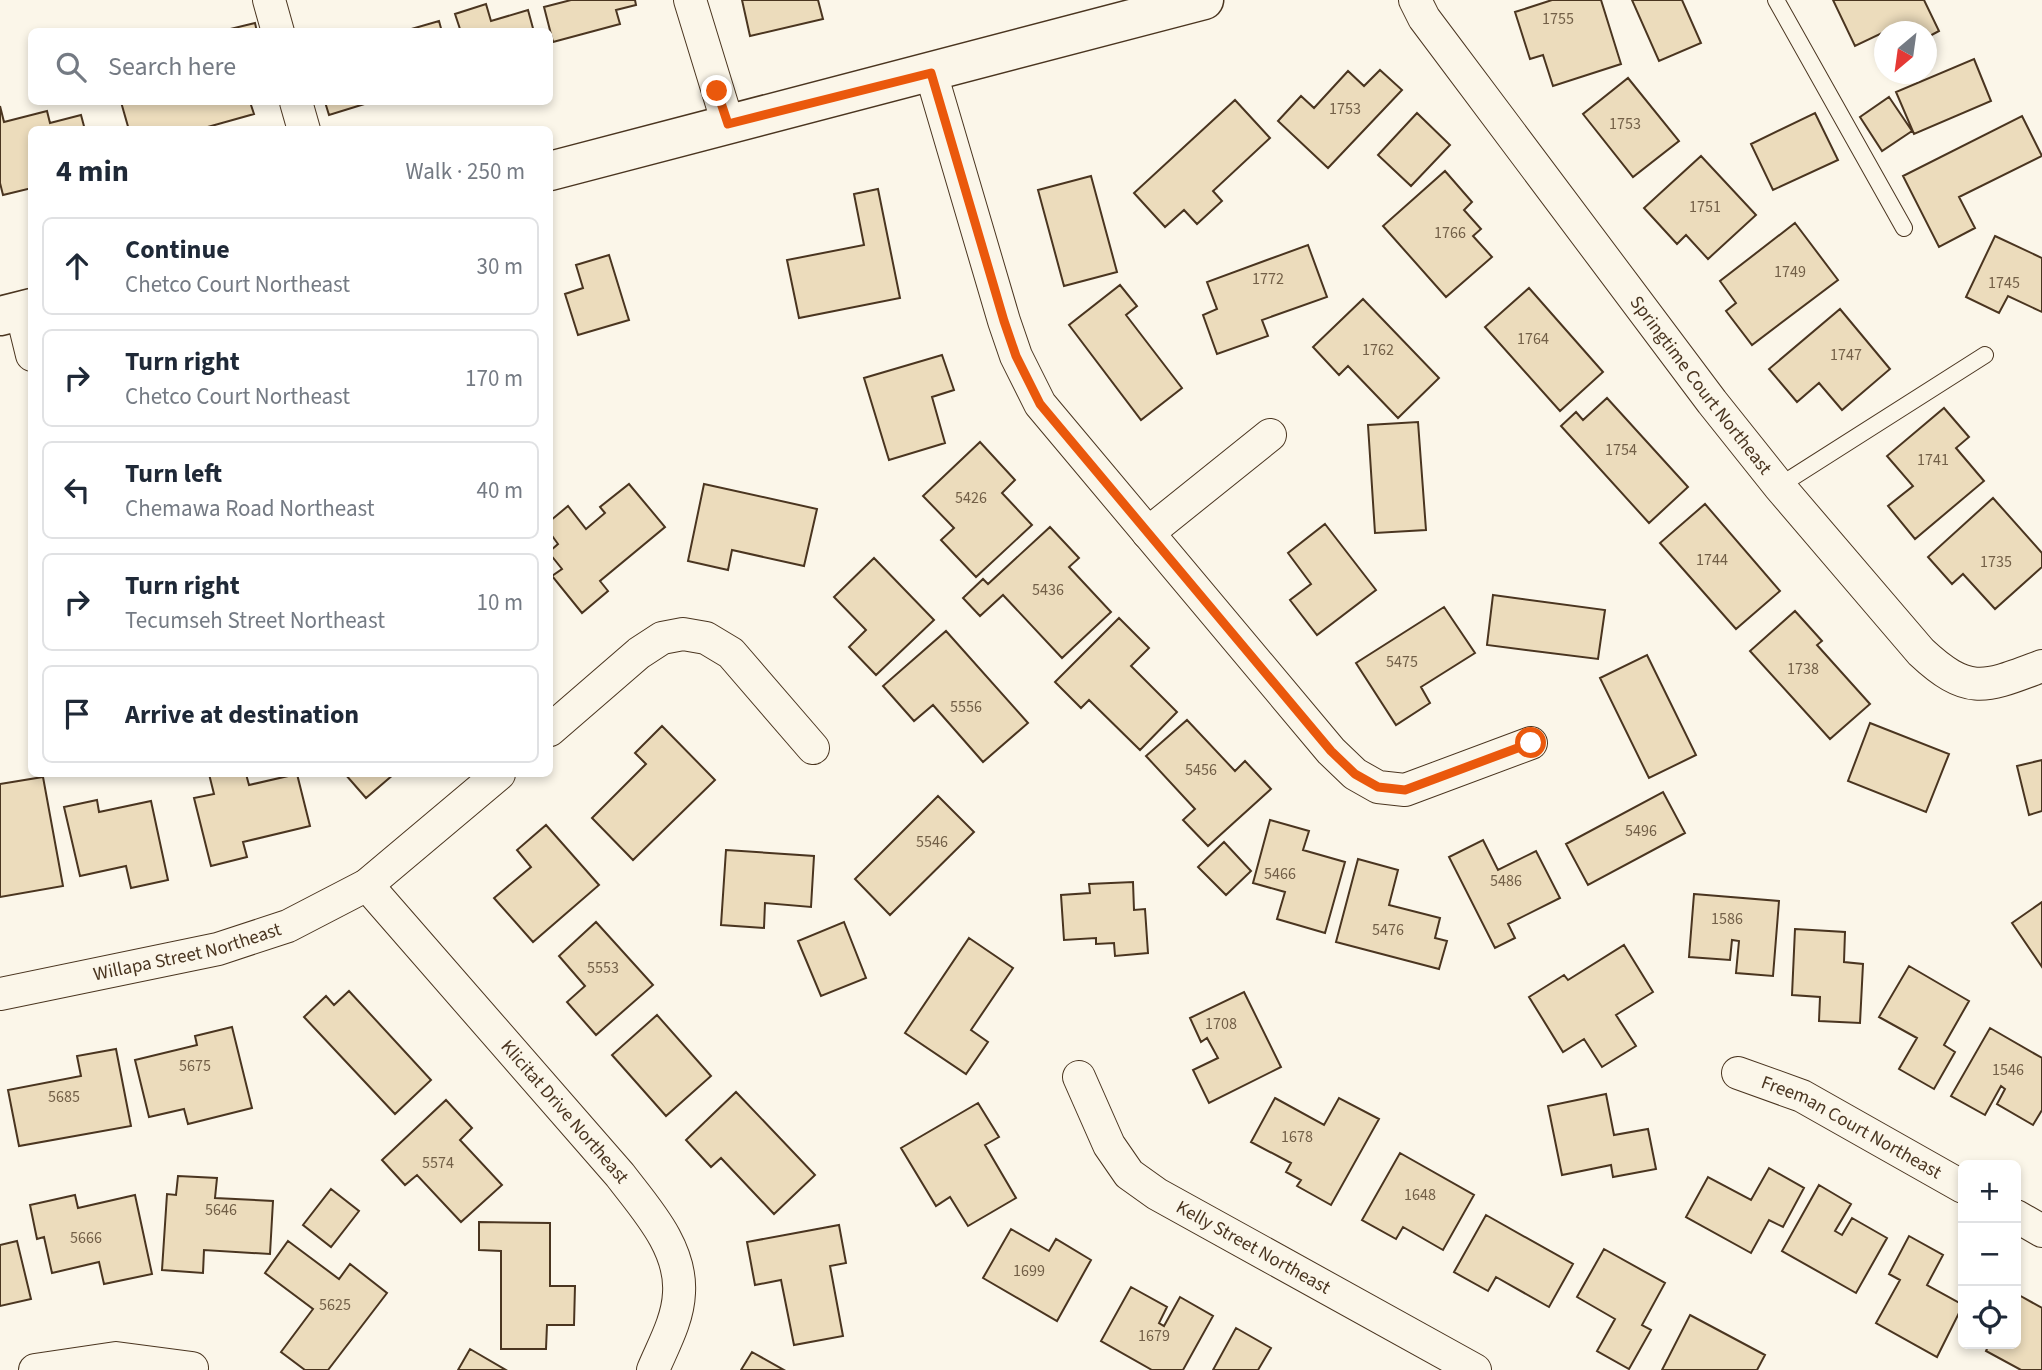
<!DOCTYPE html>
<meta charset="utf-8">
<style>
:root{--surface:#fff;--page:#f6f6f7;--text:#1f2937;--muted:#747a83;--line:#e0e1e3}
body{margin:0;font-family:"Source Sans 3",sans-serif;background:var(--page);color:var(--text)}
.controls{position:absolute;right:21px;bottom:21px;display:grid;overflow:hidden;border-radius:10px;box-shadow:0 4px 10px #0003}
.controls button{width:63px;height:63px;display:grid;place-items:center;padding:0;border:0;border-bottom:2px solid var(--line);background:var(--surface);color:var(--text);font:35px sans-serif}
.compass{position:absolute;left:1874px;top:21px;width:63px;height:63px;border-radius:50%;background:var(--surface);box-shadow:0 4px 10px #0003;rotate:209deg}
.stop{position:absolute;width:21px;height:21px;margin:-16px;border:5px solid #ea580c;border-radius:50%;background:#fff}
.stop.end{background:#ea580c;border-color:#fff;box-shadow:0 2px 7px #0008}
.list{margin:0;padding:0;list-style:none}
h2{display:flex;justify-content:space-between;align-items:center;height:91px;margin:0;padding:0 28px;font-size:30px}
h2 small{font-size:23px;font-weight:400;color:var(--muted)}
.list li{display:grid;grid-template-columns:46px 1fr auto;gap:21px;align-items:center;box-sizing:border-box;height:98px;margin:0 14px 14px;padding:0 14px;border:2px solid var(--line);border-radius:10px}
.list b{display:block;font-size:26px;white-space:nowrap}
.list p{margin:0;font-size:23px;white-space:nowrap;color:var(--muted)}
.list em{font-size:23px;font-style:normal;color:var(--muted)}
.icon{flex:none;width:38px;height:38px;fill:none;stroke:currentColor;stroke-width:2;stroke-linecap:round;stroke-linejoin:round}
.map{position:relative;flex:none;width:2042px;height:1370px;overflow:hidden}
.search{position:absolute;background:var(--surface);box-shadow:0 4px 10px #0003;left:28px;top:28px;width:525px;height:77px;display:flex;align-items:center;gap:18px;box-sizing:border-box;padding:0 24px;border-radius:10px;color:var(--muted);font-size:26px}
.panel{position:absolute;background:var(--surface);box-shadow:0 4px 10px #0003;left:28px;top:126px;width:525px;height:651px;border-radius:10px}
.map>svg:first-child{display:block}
</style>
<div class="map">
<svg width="2042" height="1370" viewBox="0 0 2042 1370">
<rect width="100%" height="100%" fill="#fbf6e9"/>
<path fill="#ecdcbc" stroke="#4a3520" stroke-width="2" d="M571,0H635L636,5L616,10L620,24L553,42L544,7Z
M742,0H818L823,19L750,36Z
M1552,0H1601L1621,64L1553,86L1543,55L1530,59L1515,12Z
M1632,0H1682L1701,43L1659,61Z
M1833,0H1924L1939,31L1926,38V32H1884V34V32L1855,46Z
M486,4L491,21L528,10L534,32H461L455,14Z
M439,21L442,32H401Z
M255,23L257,32H226V30Z
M1974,59L1991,101L1914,134L1896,92Z
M1380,70L1402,90L1328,168L1278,121L1301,96L1314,108L1348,71L1364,86Z
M1628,78L1679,141L1633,177L1583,114Z
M1889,97L1912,131L1882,151L1860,117Z
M1235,100L1270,138L1213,191L1222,201L1197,224L1184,210L1165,227L1134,193Z
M121,102H250L254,114L197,130H129Z
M325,102H371L329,115Z
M0,106L4,122L47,111L50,123L81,115L85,130H32V188L3,195L0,183Z
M1417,113L1450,145L1411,186L1378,155Z
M1815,113L1838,160L1773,190L1751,144Z
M2022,116L2042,156L1959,197L1975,228L1939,247L1903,176Z
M1701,156L1756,215L1708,259L1686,235L1677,244L1644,208Z
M1445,171L1472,202L1464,210L1481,229L1473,236L1492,257L1446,297L1383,226Z
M1091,176L1117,272L1064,286L1038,190Z
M878,189L900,298L799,318L787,260L864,245L854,194Z
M1795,223L1838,280L1752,345L1726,311L1736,303L1720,281Z
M1995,236L2042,258V312L2008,296L1999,313L1966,297Z
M1308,245L1327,297L1262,320L1268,336L1217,354L1203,315L1217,309L1207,282Z
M609,255L629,320L578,335L565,294L583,288L576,265Z
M1120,285L1137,306L1126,315L1182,388L1141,420L1069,325Z
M1529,288L1603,372L1560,411L1485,327Z
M1363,299L1439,378L1398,418L1348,366L1339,375L1313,347Z
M1840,309L1890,369L1842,410L1819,383L1797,402L1769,369Z
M942,355L954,390L932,397L945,443L889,460L864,378Z
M1607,398L1688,487L1649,523L1561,426L1576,412L1583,420Z
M1944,408L1969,437L1956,448L1984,481L1915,539L1888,506L1913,486L1887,456Z
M1418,422L1426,530L1375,533L1368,425Z
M980,442L1015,480L1002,493L1032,525L976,577L941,540L954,528L923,496Z
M629,484L665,527L600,581L608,591L582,613L552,576L562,569L550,554V551L558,544L550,533V521L568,506L586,529L605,513L600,507Z
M704,484L817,509L804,566L732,550L728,570L688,561Z
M1993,498L2042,553V567L1995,609L1963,574L1952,584L1928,557Z
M1705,504L1780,591L1736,629L1660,543Z
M1325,524L1376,590L1317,635L1290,600L1311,584L1288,553Z
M1050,527L1079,558L1069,567L1111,612L1062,658L1003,595L980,616L963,598L983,579L988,584Z
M874,558L934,620L876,675L849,647L866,630L834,597Z
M1493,595L1605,610L1598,659L1487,645Z
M1444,607L1475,653L1421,687L1430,703L1396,725L1356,663Z
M1795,611L1822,641L1817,645L1870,704L1830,739L1750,651Z
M1119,618L1149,648L1131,666L1177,712L1140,750L1089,700L1081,708L1055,682Z
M946,631L1028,723L983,762L933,705L914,721L883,686Z
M1647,655L1696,755L1649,778L1600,678Z
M1187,720L1235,771L1245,761L1271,789L1208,846L1183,820L1195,809L1146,756Z
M1870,723L1949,754L1926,812L1848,781Z
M662,726L715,780L633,860L592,818L646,764L635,753Z
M2042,760V811L2029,815L2017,766Z
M209,774H246L249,785L297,774L310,826L243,842L247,857L211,866L194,798L214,794Z
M345,774H394L366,798Z
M43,777L63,886L0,897V784Z
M1663,792L1685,833L1588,885L1566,844Z
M938,796L974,832L890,915L855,879Z
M97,800L99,812L151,801L168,880L131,888L126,866L80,876L64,807Z
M1270,820L1309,831L1303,850L1345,862L1325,933L1277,919L1285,892L1253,883Z
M546,825L599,885L533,942L494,898L531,867L517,850Z
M1483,840L1498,870L1536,851L1560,898L1508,924L1515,938L1495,948L1449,857Z
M1224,842L1251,871L1226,895L1198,867Z
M726,850L814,856L811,907L765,903L764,928L721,925Z
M1358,859L1398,870L1389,905L1440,918L1435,938L1447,941L1439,969L1336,942Z
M1133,882L1134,910L1145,909L1148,953L1115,956L1114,943L1096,944V938L1064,940L1061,895L1090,893L1089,884Z
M1694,894L1779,901L1773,976L1736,973L1739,941L1732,940L1730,960L1689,957Z
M2042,902V967L2012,923Z
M596,922L653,985L596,1035L567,1002L585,986L559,956Z
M844,922L866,978L821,996L798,941Z
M1795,929L1845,932L1844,962L1863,964L1860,1023L1819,1021L1820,997L1792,995Z
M969,938L1013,968L971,1030L988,1042L966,1074L905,1033Z
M1624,945L1653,992L1616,1015L1636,1046L1602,1067L1584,1039L1563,1052L1529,997L1564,975L1568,980Z
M1909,966L1969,1001L1944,1045L1955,1052L1934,1089L1899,1069L1917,1038L1879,1017Z
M349,991L431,1080L395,1114L304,1017L326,996L334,1005Z
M1244,992L1281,1067L1209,1103L1193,1070L1218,1058L1207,1038L1201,1042L1190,1018Z
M657,1015L711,1076L666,1116L612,1055Z
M232,1027L252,1108L188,1124L184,1109L149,1117L135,1060L197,1045L195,1036Z
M1990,1028L2042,1058V1110L2033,1125L1997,1104L2005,1089L2001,1086L1985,1115L1951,1096Z
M116,1049L131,1126L19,1146L8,1090L81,1076L77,1056Z
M736,1092L815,1175L774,1214L721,1158L711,1167L686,1140Z
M1606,1094L1614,1135L1648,1129L1656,1169L1613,1177L1611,1165L1562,1175L1548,1106Z
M1275,1098L1324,1125L1339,1098L1379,1119L1331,1205L1297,1186L1301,1180L1286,1172L1291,1163L1251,1142Z
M446,1100L472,1128L460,1140L502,1185L461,1222L417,1175L405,1185L382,1160Z
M978,1103L999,1137L985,1145L1016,1198L968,1226L950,1197L936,1206L901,1148Z
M1400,1153L1474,1195L1443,1250L1403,1227L1396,1239L1362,1220Z
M1769,1168L1804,1188L1783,1227L1769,1220L1751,1253L1686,1217L1708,1177L1751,1200Z
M178,1176L217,1178L215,1198L273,1201L270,1254L204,1250L203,1273L162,1270L167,1194L176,1195Z
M1819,1185L1851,1204L1835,1231L1842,1235L1852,1218L1887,1238L1856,1293L1782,1251Z
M331,1189L359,1211L331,1247L303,1225Z
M75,1195L78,1208L135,1195L152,1274L104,1284L99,1262L52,1273L44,1237L37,1239L30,1205Z
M1486,1215L1573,1264L1549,1307L1496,1277L1488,1291L1454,1272Z
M479,1222L550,1223V1286H575L574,1325H547L546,1349H501V1251L479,1250Z
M839,1225L846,1263L830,1266L843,1336L794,1345L781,1280L755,1285L747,1242Z
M1011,1229L1049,1251L1056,1239L1091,1260L1057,1321L983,1278Z
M1909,1236L1943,1255L1927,1285L1963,1305L1937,1357L1876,1323L1900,1280L1889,1274Z
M17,1241L31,1299L0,1306V1245Z
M288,1241L339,1279L350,1264L387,1293L328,1370H305L281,1352L313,1309L265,1273Z
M1604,1249L1665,1283L1642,1325L1651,1330L1629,1369L1597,1351L1615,1319L1577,1297Z
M1131,1287L1167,1307L1159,1323L1164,1326L1180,1297L1213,1316L1183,1370H1152L1101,1341Z
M2017,1294L2042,1308V1370H2021L1986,1351L1989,1344H2016Z
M1690,1315L1765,1355L1757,1370H1662Z
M1236,1328L1271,1348L1258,1370H1213Z
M470,1349L506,1370H458Z
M752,1352L784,1370H741Z"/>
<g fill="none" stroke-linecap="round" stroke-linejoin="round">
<g stroke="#4a3520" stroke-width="18">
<path id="lane" d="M1776,0L1904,228
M1779,486L1985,355"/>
</g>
<g stroke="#4a3520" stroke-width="34">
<g id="street">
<path d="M269,0L278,32"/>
<path d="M690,0L728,124"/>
<path id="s1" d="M1415,0L1424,18L1712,402L1779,486L1921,652C1969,697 1986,687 2042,666"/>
<path d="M931,73L1004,321L1016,356L1040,404L1331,751L1355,774L1378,787L1405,790L1531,743"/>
<path d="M296,102L304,130"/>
<path d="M21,310L32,355"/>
<path d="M1148,533L1270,435"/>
<path d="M550,730L639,653L662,638L683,634L706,638L731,653L813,748"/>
<path id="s2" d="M367,885L620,1175C645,1208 682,1247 679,1293C678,1320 663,1346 653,1370"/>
<path id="s3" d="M0,994L218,949L288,926L367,885L499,774"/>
<path id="s4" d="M1738,1073L1802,1096L1963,1187"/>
<path id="s5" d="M1079,1077L1109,1145L1129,1174L1157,1194L1475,1370"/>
<path d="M2016,1216L2042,1231"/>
<path d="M35,1370L116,1358L192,1368"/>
</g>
</g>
<g stroke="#4a3520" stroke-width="41">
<path id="secondary" d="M550,171L1204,0
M0,316L32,308"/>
</g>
<use href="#lane" stroke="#fbf6e9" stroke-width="16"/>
<use href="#street" stroke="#fbf6e9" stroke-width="32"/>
<use href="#secondary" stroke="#fbf6e9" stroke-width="38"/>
</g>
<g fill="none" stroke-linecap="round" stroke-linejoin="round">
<path stroke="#ea580c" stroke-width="9" d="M717,91L728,124L931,73L1004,321L1016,356L1040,404L1331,751L1355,774L1378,787L1405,790L1531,743"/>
</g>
<g text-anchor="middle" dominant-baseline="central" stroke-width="5" stroke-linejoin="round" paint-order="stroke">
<g font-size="16" fill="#725f47">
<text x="1558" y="19">1755</text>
<text x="1345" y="109">1753</text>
<text x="1625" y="124">1753</text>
<text x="1705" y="207">1751</text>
<text x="1450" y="233">1766</text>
<text x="1790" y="272">1749</text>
<text x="1268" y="279">1772</text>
<text x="2004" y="283">1745</text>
<text x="1533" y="339">1764</text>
<text x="1378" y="350">1762</text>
<text x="1846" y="355">1747</text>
<text x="1621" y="450">1754</text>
<text x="1933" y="460">1741</text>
<text x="971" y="498">5426</text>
<text x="1712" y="560">1744</text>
<text x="1996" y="562">1735</text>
<text x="1048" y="590">5436</text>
<text x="1402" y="662">5475</text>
<text x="1803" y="669">1738</text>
<text x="966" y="707">5556</text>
<text x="1201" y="770">5456</text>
<text x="1641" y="831">5496</text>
<text x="932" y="842">5546</text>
<text x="1280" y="874">5466</text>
<text x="1506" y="881">5486</text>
<text x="1727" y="919">1586</text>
<text x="1388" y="930">5476</text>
<text x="603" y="968">5553</text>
<text x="1221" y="1024">1708</text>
<text x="195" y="1066">5675</text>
<text x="2008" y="1070">1546</text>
<text x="64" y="1097">5685</text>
<text x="1297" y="1137">1678</text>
<text x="438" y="1163">5574</text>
<text x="1420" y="1195">1648</text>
<text x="221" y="1210">5646</text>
<text x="86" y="1238">5666</text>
<text x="1029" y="1271">1699</text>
<text x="335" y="1305">5625</text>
<text x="1154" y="1336">1679</text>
</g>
<g font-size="19" fill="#4a3520" stroke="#fbf6e9">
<text stroke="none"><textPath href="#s1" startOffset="480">Springtime Court Northeast</textPath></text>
<text stroke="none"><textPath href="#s3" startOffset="192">Willapa Street Northeast</textPath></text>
<text stroke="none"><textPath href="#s2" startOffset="301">Klicitat Drive Northeast</textPath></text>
<text stroke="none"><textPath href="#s4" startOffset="126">Freeman Court Northeast</textPath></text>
<text stroke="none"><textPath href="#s5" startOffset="254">Kelly Street Northeast</textPath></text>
</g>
</g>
</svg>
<div class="controls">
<button>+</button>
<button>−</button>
<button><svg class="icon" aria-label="locate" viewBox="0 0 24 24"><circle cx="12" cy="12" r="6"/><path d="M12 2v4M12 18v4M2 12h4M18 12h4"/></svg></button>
</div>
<svg class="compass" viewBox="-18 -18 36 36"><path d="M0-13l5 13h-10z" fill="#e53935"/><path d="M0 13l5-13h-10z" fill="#747a83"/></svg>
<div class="stop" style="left:1531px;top:743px"></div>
<div class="stop end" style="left:717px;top:91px"></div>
<div class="search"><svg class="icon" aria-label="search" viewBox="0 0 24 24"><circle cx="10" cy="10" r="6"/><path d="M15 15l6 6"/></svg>Search here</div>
<section class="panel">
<h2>4 min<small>Walk · 250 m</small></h2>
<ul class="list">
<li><svg class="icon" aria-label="ahead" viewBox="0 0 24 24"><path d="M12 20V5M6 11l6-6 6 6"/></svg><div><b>Continue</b><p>Chetco Court Northeast</p></div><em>30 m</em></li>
<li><svg class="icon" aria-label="right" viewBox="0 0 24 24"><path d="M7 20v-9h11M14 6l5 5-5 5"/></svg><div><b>Turn right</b><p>Chetco Court Northeast</p></div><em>170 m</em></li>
<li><svg class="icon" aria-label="left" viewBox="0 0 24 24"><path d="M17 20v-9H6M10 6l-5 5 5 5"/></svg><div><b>Turn left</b><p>Chemawa Road Northeast</p></div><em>40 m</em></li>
<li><svg class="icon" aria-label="right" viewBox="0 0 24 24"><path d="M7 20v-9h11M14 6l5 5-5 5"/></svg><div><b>Turn right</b><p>Tecumseh Street Northeast</p></div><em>10 m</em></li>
<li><svg class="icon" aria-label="arrive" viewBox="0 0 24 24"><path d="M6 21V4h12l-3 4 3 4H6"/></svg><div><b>Arrive at destination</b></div></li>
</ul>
</section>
</div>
